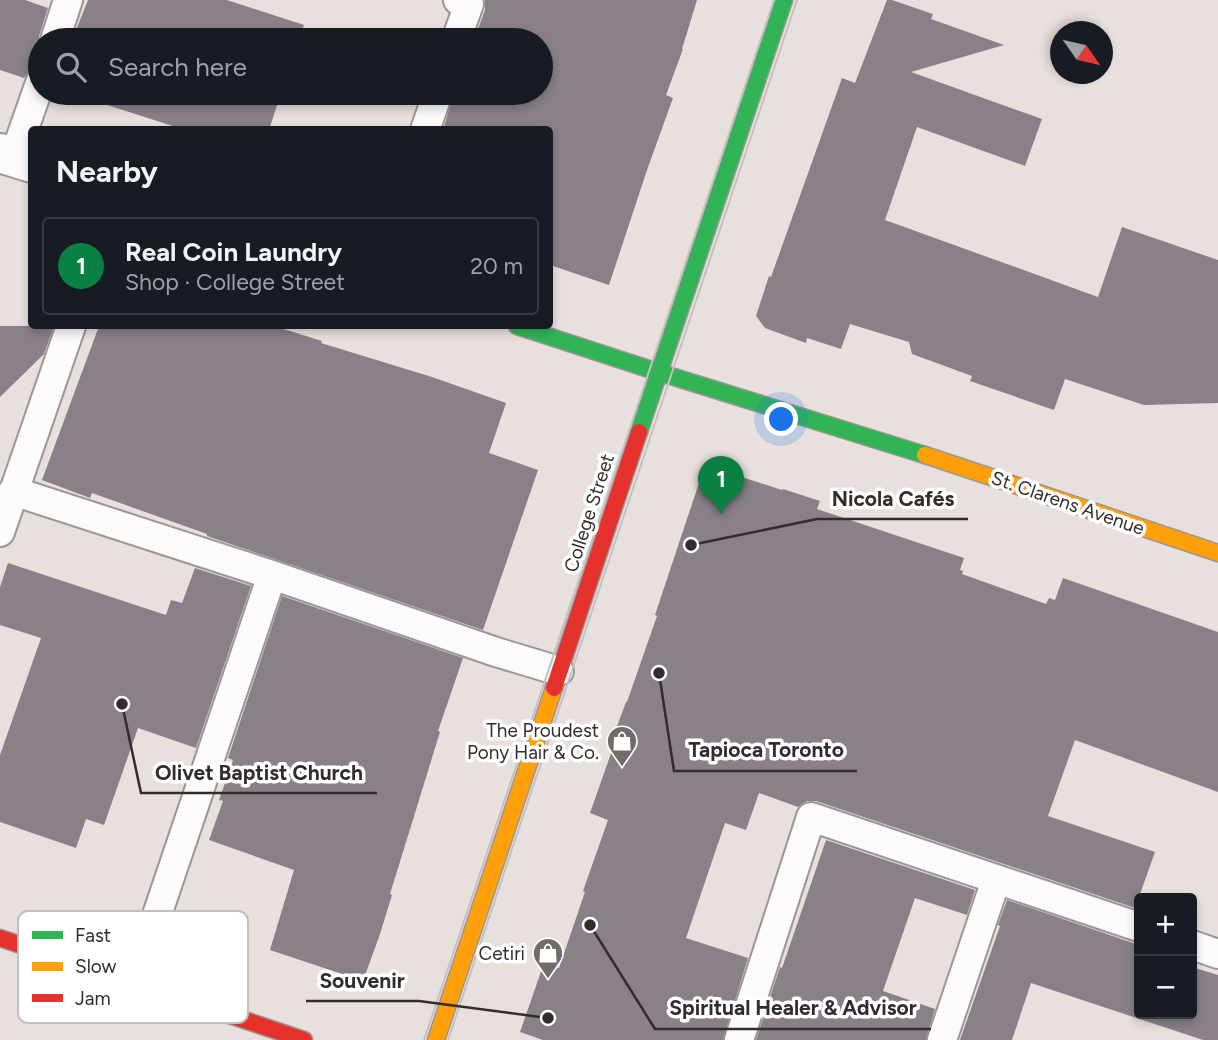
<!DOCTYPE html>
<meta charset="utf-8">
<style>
:root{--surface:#171b24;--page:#242831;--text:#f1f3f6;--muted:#9ea1a6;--line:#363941;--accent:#0b8043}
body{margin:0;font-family:Figtree,sans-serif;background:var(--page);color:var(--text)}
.controls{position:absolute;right:21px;bottom:21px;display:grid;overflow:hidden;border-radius:7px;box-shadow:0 4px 10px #0003}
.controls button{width:63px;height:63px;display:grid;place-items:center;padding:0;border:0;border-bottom:2px solid var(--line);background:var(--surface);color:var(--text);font:35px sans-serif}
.compass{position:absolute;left:1050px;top:21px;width:63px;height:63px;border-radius:50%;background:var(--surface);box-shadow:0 4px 10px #0003;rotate:124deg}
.you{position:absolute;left:782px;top:420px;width:24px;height:24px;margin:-18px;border:5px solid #fff;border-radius:50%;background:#1a73e8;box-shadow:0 0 0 10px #1a73e833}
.badge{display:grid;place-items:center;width:46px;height:46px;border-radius:50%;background:var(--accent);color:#fff;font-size:23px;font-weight:700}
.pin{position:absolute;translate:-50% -58px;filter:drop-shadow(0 2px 4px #0008)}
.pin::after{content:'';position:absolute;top:37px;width:24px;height:21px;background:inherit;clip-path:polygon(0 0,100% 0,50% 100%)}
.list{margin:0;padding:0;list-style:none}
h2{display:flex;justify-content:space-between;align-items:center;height:91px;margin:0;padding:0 28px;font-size:30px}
h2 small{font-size:23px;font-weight:400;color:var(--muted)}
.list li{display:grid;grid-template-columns:46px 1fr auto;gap:21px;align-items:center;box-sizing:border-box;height:98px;margin:0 14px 14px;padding:0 14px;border:2px solid var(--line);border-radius:7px}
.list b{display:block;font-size:26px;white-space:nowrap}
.list p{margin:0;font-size:23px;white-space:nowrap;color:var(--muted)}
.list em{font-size:23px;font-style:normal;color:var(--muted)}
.icon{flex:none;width:38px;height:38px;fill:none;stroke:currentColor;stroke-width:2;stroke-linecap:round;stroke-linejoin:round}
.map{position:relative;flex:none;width:1218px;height:1040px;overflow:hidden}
.search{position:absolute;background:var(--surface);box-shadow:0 4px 10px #0003;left:28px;top:28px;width:525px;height:77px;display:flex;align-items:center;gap:18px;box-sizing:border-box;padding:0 24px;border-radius:38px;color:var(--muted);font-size:26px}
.panel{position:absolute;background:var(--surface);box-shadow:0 4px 10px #0003;left:28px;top:126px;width:525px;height:203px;border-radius:7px}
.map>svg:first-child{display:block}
</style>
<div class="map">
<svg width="1218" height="1040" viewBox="0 0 1218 1040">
<rect width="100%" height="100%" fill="#e8e0dd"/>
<path fill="#898088" d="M0,0H25L48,8L39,36L40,67L30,70L24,78L0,70Z
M88,0H227L304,25L298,40H72Z
M485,0H697L682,49H683L666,95L673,98L647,170L609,285L550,265V130H443L454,93H541V40H474L485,10Z
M887,0H892L933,14L931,19L1004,45L911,72L1042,119L1025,166L917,127L885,220L1098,297L1122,227L1218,260V403L1144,405L1065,379L1054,410L970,381L972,376L912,354L909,342L850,324L841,349L807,338L806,343L765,328L756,316L769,276L771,277L842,78L855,83Z
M70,93H281L269,130H185Z
M0,326H54L44,354L0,397Z
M99,326H274L322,341L321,343L432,377L506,403L489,453L538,470L483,630L207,536V534L92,493L90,498L42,480Z
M705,465L782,490L783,489L820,501L817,509L964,558L960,570L963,571L962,574L1046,604L1049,598L1055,600L1063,578L1218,632V792L1075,740L1048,816L1155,852L1135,908L816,801H807L798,807L759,793L746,830L725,823L686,938L748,958L723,1040H543L520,1032L544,963L559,968L585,892L583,891L608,820L590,813L615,742L612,740L626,702H627L657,616L655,615Z
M8,563L166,615L171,600L182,603L195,568L251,586L196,748L138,728L104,825L86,819L76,848L0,822V755L41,638L0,625V587Z
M282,596L463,658L438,731L440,732L390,894L392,895L380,934L363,981L270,950L294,870L209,840L223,801L219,800L233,760L228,758Z
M826,840L975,890L967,915L915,898L883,991L935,1009L926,1040H756L780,967L782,968Z
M1007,900L1139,945V1014H1192V967L1218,975V1040H1203L1031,983L1012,1040H960L1000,926L998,925Z"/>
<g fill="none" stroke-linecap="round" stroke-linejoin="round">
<g stroke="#9c9694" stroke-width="32">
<path id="lane" d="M55,40L68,0
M456,40L469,4L458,0
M425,130L438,93
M14,157L40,83
M13,491L272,575L496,652L559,671
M0,532L71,326
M1192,945L1218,954
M134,983L272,575
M739,1040L811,817L1139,927
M942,1040L996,880"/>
</g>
<g stroke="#9c9694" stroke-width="42">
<path id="street" d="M0,153L32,163"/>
</g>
<g stroke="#9c9694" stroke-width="19">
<path id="fast" d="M517,326L658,372L925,455
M639,432L784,0"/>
</g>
<g stroke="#9c9694" stroke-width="19">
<path id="slow" d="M925,455L1218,553
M436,1040L554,688"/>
</g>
<g stroke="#9c9694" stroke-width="19">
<path id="jam" d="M554,688L639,432
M0,938L304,1040"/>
</g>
<use href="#lane" stroke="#fcfafa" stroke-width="28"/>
<use href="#street" stroke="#fcfafa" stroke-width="38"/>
<use href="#fast" stroke="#30b455" stroke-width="16"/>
<use href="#slow" stroke="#ff9f0a" stroke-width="16"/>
<use href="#jam" stroke="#e5322d" stroke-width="16"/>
<path stroke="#c4c2c1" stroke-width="2" d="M424,1040L774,0
M448,1040L797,0"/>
</g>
<defs>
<g id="shop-pin" transform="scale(1.575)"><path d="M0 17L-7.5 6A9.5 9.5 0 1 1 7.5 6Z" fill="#726c69" stroke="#fff"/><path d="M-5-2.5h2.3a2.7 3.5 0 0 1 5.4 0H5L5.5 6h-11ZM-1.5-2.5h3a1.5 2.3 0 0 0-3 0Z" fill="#fff"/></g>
</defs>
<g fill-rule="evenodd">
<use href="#shop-pin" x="622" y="741"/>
<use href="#shop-pin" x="548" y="953"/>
</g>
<g text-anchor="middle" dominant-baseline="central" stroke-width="7" stroke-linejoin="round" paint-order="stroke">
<g font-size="19" fill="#322d2b" stroke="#fff">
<text transform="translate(1068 503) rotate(19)">St. Clarens Avenue</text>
<text transform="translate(589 513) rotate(-72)">College Street</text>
</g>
<g font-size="19" fill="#322d2b" stroke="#fff" text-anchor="end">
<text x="599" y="730">The Proudest<tspan x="599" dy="22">Pony Hair &amp; Co.</tspan></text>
<text x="525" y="953">Cetiri</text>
</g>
</g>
<rect x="18" y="911" width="230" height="112" rx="10" fill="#fff" stroke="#c2c0bf" stroke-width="2"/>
<rect x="32" y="931" width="31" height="8" fill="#30b455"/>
<rect x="32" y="962" width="31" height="9" fill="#ff9f0a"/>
<rect x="32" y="994" width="31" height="8" fill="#e5322d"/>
<g font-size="19" fill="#322d2b">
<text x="75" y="942">Fast</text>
<text x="75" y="973">Slow</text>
<text x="75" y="1005">Jam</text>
</g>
<path fill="none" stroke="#322d2b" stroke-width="2.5" d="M691 545L817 519H968M659 673L674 771H857M122 704L141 793H377M548 1018L419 1001H306M590 925L655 1029H931"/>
<g fill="#322d2b" stroke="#fff" stroke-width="2.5">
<circle cx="691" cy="545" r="7"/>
<circle cx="659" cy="673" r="7"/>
<circle cx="122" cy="704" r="7"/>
<circle cx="548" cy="1018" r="7"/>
<circle cx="590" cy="925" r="7"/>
</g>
<g font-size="21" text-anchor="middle" font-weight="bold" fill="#322d2b" stroke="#fff" stroke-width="7" stroke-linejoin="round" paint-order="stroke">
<text x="893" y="506">Nicola Cafés</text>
<text x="766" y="757">Tapioca Toronto</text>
<text x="259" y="780">Olivet Baptist Church</text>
<text x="362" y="988">Souvenir</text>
<text x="793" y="1015">Spiritual Healer &amp; Advisor</text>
</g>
</svg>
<div class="controls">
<button>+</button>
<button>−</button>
</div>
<svg class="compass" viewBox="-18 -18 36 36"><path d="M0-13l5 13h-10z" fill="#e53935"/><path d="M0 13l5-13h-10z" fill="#9ea1a6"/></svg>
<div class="you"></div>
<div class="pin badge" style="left:721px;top:514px">1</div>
<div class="search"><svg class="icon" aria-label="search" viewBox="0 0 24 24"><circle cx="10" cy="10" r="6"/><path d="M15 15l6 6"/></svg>Search here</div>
<section class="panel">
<h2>Nearby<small></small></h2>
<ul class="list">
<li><span class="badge">1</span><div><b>Real Coin Laundry</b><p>Shop · College Street</p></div><em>20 m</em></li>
</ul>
</section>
</div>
